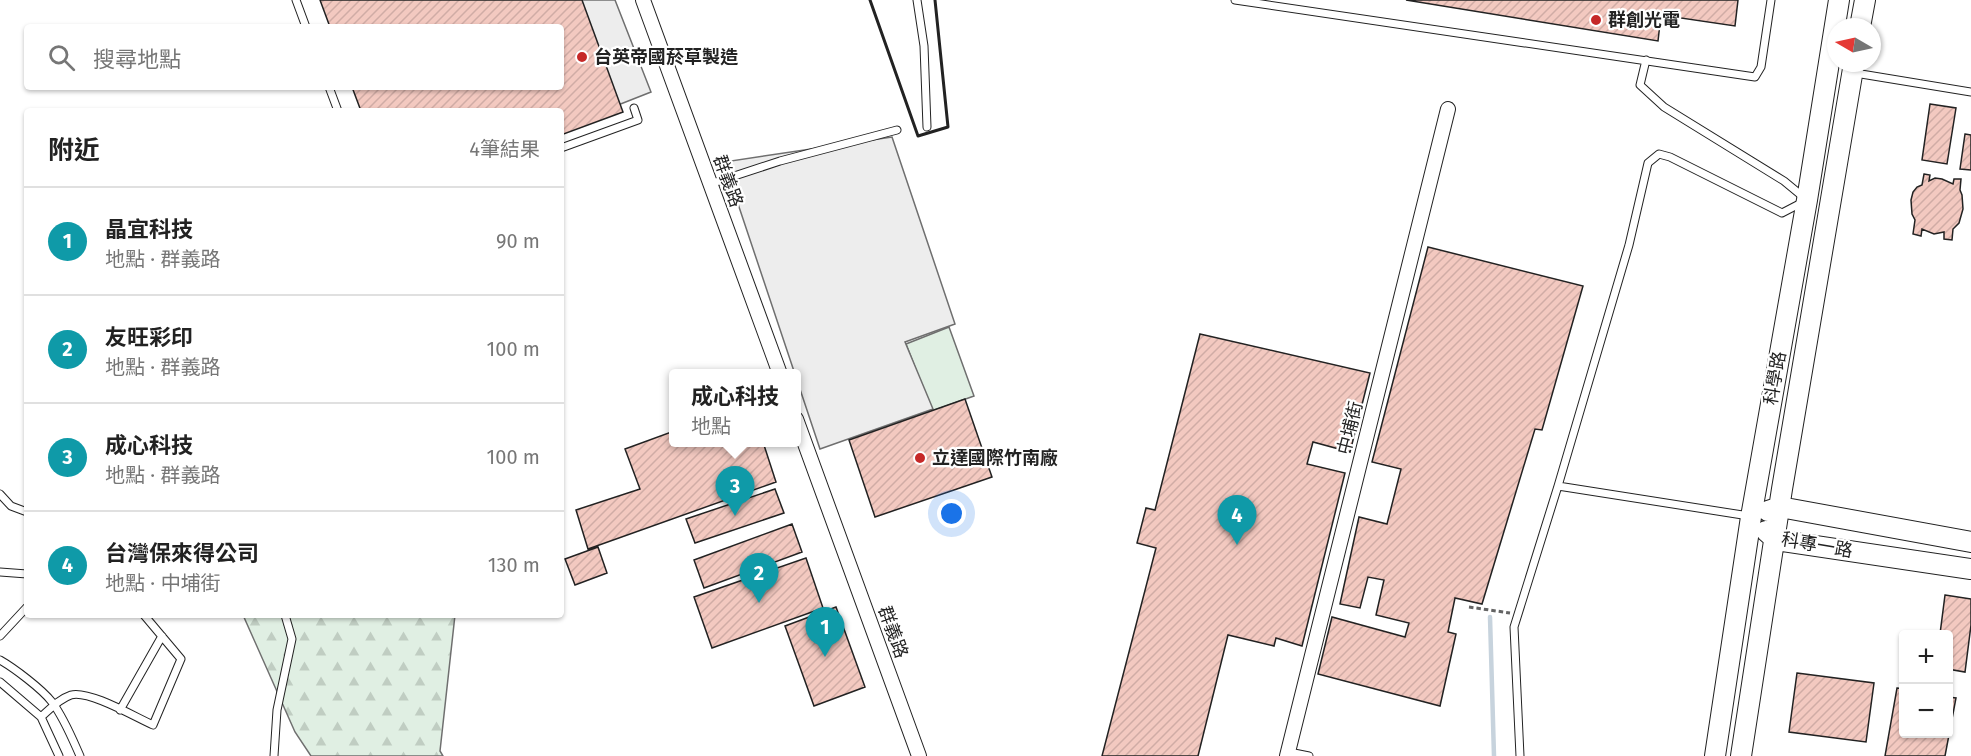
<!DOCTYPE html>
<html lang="zh-TW">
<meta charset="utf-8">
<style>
:root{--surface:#fff;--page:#f6f6f6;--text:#222;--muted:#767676;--line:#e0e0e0;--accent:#c62828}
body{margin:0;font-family:"Fira Sans","Noto Sans TC",sans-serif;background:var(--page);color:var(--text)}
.controls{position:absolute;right:18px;bottom:18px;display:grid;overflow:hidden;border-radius:6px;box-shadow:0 2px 4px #0004}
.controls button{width:54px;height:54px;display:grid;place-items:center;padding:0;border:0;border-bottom:2px solid var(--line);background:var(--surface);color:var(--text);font:30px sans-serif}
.compass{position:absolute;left:1827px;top:18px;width:54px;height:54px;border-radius:50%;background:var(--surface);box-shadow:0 2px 4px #0004;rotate:279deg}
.you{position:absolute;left:952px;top:514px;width:21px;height:21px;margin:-15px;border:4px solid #fff;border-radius:50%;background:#1a73e8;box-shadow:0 0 0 9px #1a73e833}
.badge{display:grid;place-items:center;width:39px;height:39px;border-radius:50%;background:var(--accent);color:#fff;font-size:20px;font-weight:700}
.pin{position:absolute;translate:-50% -50px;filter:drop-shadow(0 2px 3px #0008)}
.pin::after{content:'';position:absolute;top:32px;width:21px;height:18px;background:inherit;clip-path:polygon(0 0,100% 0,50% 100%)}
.popup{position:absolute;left:669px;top:369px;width:132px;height:78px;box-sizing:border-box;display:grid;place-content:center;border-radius:6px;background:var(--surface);filter:drop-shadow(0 2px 4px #0005);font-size:20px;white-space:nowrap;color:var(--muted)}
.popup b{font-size:22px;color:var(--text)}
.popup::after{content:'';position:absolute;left:50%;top:100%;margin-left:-12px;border:12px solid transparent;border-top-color:var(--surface)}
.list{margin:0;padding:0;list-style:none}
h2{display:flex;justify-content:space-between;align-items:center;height:78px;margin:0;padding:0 24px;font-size:26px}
h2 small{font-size:20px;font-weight:400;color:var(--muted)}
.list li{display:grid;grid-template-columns:39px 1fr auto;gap:18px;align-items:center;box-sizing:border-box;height:108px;padding:0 24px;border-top:2px solid var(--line)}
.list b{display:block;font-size:22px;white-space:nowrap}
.list p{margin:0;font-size:20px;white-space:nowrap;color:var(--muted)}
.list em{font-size:20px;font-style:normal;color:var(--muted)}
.icon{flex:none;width:33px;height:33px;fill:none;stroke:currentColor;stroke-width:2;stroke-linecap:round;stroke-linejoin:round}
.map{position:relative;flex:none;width:1971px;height:756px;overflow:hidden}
.search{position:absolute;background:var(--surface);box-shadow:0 2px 4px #0004;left:24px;top:24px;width:540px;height:66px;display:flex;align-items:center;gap:15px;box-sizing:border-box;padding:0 21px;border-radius:6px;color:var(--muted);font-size:22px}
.panel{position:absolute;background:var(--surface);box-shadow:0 2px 4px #0004;left:24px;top:108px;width:540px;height:510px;border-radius:6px}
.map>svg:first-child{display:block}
</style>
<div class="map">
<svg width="1971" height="756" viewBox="0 0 1971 756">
<defs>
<pattern id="forest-firs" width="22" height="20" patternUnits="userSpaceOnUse" patternTransform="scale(1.5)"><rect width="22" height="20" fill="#e0efe3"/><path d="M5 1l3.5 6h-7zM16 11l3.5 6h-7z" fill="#c0cdc2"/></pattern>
<pattern id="building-hatch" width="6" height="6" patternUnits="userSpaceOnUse" patternTransform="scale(1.5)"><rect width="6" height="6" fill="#f3c9c0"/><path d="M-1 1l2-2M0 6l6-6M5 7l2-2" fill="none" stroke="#d0aca5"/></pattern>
</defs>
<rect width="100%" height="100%" fill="#fff"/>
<path fill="#e0efe3" stroke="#6f6f6f" stroke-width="1.5" d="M949,327L974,396L932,411L906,344Z"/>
<path fill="url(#forest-firs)" stroke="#6f6f6f" stroke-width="1.5" d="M243,615H455L440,751L443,756H311L295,732Z"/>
<path fill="#ededed" stroke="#6f6f6f" stroke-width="1.5" d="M571,0H615L651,92L613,107Z
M892,137L955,324L905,342L933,409L820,449L724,162Z"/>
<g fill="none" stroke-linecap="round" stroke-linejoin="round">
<path stroke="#c7d3dd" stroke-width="4.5" d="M1490,617L1494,756"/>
</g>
<path fill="url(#building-hatch)" stroke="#222" stroke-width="1.5" d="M320,0H582L623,112L561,135V111H528L527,109L521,111H361L352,87H561V27H330Z
M1406,0H1738L1735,26L1661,15L1658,41Z
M1930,104L1956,108L1947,164L1922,160Z
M1965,134L1971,135V170L1960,169Z
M1924,174L1930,175L1929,181L1935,178L1942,179L1953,184L1954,179H1961L1960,190L1962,195L1963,209L1959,223L1953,229L1952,240L1944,239V232L1934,234L1922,229L1921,236L1913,234L1915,220L1912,214L1911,200L1913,192L1917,187L1922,185Z
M1428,247L1583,286L1542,430L1535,429L1482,604L1455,598L1448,632L1456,634L1440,706L1318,674L1332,617L1405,637L1409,623L1376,615L1384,580L1368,577L1360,608L1340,604L1359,517L1387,524L1401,469L1372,462Z
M1200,334L1370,373L1350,452L1313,442L1307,464L1345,473L1302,646L1276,638L1274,646L1228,635L1198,756H1102L1156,548L1137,543L1146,508L1155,510Z
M965,399L992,477L875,517L849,440Z
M674,431V442H763L776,482L588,549L576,510L640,489L625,449Z
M775,489L784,513L695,543L686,519Z
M792,524L802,552L704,588L694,560Z
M598,547L607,573L575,585L565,559Z
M806,558L823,608L712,648L694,597Z
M1945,595L1971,599V625L1965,672L1948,669V634H1940Z
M836,607L865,687L814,706L785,626Z
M1797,673L1874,683L1866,742L1789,732Z
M1897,688L1904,689V734H1948V697L1956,698L1945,756H1885Z"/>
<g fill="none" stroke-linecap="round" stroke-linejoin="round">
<g stroke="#222" stroke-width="9">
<path id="lane" d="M296,0L306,27
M917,0L924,46L927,127
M1235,0L1755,77L1761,67L1771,0
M1855,73L1971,92
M329,87L338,111
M561,148L638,120L634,108
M710,184L780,161L897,130
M1558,486L1749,516
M0,494L11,506L27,512
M0,572L27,574
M0,636L27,607
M0,660C14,668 42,689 52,702C64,718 72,738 80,756
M0,682L41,717L59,756
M120,710L162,636
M41,717C50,709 59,699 71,695C89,690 135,717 153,725L181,659L144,615
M1289,752L1309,756
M274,756L277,710L292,639L285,615
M1520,756L1514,627L1558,486L1629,245L1648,163L1659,154L1670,157L1782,213L1807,200L1784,181L1664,107L1640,85L1646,60"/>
</g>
<g stroke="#222" stroke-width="16">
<path id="street" d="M643,0L780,374
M796,419L919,756
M1287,756L1448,109"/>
</g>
<g stroke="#222" stroke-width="22">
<path id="secondary" d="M1860,27L1865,0
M1768,511L1780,507L1971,542
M1766,531L1776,540L1971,569
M1715,756L1751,517L1807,200L1839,0
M1741,756L1782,489L1854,63"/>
</g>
<path stroke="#646464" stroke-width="3" stroke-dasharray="4.5 3" stroke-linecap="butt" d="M1469,607L1510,613"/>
<use href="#lane" stroke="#fff" stroke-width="7"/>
<use href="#street" stroke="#fff" stroke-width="14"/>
<use href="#secondary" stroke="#fff" stroke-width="20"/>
<path stroke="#222" stroke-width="3" d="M870,0L918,136L948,127L935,0"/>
</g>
<g fill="#c62828" stroke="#fff" stroke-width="2">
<circle cx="1596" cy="20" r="6"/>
<circle cx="582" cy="57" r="6"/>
<circle cx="920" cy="458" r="6"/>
</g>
<g text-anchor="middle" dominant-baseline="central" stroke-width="4.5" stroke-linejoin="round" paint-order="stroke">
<g font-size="18" font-weight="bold" fill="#222" stroke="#fff" text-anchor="start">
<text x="1608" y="20">群創光電</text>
<text x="594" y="57">台英帝國菸草製造</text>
<text x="932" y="458">立達國際竹南廠</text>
</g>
<g font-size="18" fill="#222" stroke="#fff">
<text transform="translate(728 181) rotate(70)">群義路</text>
<text transform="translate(1775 378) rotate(-80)">科學路</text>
<text transform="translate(1350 428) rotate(-76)">中埔街</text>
<text transform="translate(1817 545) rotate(10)">科專一路</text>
<text transform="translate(893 632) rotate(70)">群義路</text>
</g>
</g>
</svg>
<div class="controls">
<button>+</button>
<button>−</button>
</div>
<svg class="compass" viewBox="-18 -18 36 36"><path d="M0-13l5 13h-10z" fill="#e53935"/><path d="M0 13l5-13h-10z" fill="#767676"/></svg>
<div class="you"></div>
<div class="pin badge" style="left:825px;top:657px;background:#0f9aa8">1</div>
<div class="pin badge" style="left:759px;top:603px;background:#0f9aa8">2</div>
<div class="pin badge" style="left:735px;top:516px;background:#0f9aa8">3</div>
<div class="popup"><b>成心科技</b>地點</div>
<div class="pin badge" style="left:1237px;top:545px;background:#0f9aa8">4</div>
<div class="search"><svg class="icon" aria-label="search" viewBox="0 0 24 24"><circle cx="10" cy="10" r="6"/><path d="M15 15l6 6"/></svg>搜尋地點</div>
<section class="panel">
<h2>附近<small>4筆結果</small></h2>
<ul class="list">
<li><span class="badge" style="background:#0f9aa8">1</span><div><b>晶宜科技</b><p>地點 · 群義路</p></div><em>90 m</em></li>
<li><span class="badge" style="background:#0f9aa8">2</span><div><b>友旺彩印</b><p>地點 · 群義路</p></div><em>100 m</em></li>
<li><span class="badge" style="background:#0f9aa8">3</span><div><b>成心科技</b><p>地點 · 群義路</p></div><em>100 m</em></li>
<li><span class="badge" style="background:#0f9aa8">4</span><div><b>台灣保來得公司</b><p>地點 · 中埔街</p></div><em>130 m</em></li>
</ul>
</section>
</div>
